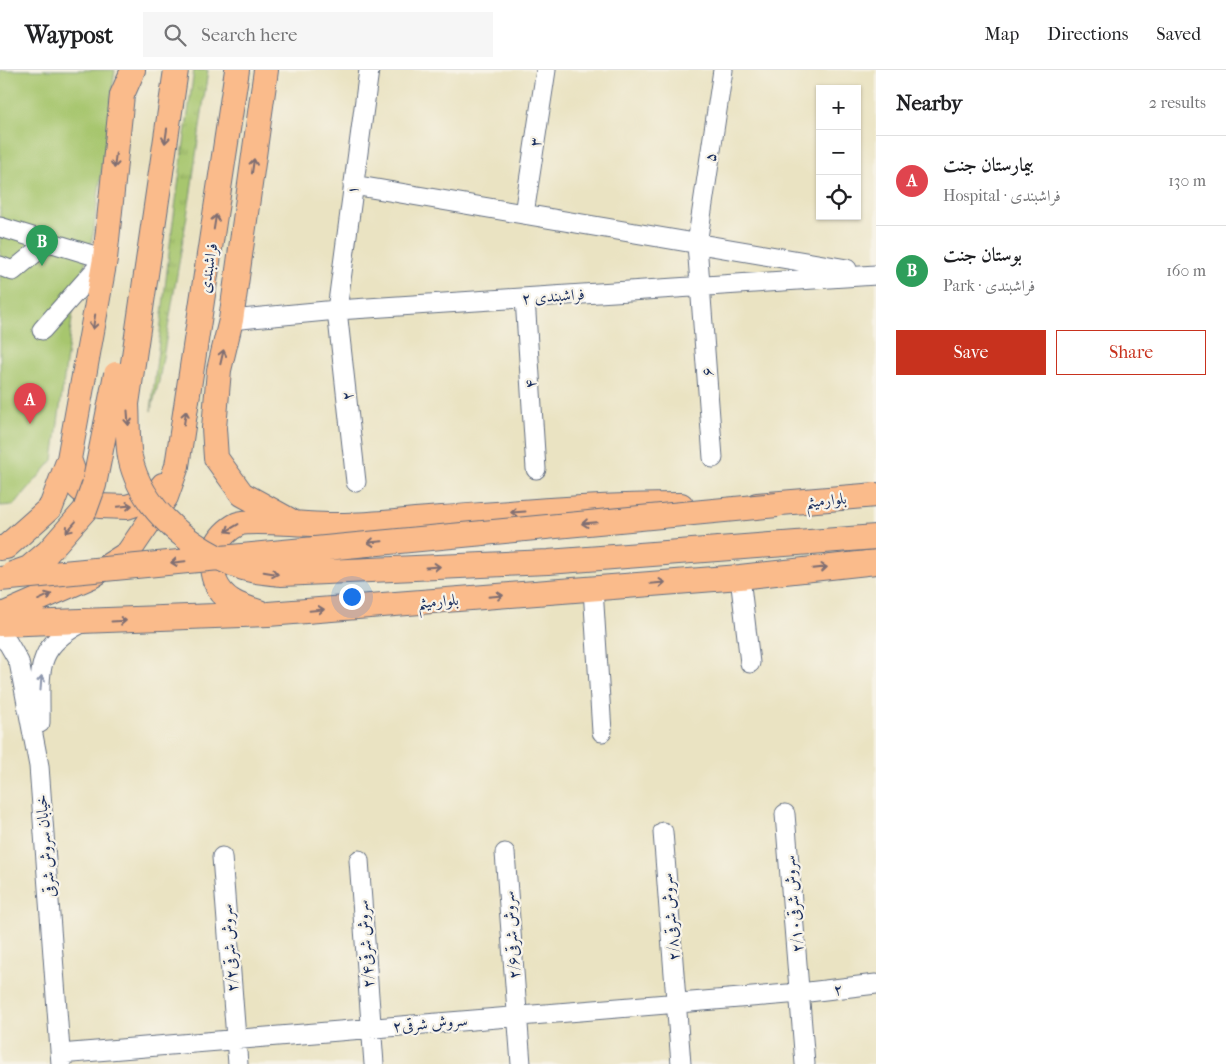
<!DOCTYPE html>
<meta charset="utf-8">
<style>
:root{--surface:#fff;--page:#f6f6f6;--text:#202124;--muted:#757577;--line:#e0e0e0;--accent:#c8321e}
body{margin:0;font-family:"IM FELL French Canon",Amiri,serif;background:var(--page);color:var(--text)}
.controls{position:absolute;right:15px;top:15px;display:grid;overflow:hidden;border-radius:0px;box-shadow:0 1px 4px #0004}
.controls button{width:45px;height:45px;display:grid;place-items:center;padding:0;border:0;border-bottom:1px solid var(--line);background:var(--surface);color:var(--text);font:25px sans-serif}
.you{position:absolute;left:351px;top:526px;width:18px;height:18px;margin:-12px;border:4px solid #fff;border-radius:50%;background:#1a73e8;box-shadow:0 0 0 8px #1a73e833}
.badge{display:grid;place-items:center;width:32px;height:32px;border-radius:50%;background:var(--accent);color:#fff;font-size:16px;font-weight:700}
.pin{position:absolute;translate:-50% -41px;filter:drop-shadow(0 1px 2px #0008)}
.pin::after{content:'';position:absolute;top:26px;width:18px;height:15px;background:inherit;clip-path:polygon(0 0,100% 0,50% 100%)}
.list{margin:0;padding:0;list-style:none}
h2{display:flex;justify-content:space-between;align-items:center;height:65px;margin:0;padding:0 20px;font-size:21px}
h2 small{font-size:16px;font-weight:400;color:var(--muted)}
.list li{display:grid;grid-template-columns:32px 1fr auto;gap:15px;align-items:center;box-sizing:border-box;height:90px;padding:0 20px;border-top:1px solid var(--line)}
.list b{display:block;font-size:19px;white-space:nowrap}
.list p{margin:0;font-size:16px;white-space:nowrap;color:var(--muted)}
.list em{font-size:16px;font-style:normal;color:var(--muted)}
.actions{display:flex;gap:10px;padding:15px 20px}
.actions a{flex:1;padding:11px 0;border:1px solid var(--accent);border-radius:0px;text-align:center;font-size:18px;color:var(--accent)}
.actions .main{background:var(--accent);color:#fff}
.icon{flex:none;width:28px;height:28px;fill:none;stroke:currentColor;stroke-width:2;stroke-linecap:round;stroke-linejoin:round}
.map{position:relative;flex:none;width:876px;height:994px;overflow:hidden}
header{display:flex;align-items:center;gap:30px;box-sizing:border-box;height:70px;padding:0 25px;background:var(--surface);border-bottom:1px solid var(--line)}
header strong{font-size:24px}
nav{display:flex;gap:28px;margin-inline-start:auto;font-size:18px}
.search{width:350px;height:45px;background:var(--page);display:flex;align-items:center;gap:12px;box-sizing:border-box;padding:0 18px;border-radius:0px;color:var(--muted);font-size:19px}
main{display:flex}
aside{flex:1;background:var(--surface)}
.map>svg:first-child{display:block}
</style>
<header>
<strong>Waypost</strong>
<div class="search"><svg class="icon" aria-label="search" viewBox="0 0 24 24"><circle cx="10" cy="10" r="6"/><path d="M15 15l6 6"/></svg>Search here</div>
<nav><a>Map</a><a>Directions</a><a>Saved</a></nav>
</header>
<main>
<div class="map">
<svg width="876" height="994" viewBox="0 0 876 994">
<defs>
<pattern id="grass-tufts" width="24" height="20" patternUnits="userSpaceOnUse" patternTransform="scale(1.25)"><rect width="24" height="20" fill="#a7c66e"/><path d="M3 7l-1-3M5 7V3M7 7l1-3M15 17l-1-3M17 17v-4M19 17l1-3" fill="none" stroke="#8faa62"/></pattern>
</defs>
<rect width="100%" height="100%" fill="#f7f3e8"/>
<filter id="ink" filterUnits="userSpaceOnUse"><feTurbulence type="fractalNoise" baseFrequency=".02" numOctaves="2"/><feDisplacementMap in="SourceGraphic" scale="10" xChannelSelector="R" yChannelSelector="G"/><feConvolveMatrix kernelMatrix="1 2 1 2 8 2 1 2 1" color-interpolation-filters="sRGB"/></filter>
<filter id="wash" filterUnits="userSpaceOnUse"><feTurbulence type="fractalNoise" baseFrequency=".0096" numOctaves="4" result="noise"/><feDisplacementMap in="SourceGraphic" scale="20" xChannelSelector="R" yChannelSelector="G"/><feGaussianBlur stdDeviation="1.12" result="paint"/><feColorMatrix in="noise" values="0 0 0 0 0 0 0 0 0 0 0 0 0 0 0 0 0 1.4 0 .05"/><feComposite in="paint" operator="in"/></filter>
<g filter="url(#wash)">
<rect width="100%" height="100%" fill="#eae3c2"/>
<path fill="url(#grass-tufts)" stroke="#617a66" d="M194,0H208L190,128L159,311L151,341L170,174Z"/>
<path fill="#a7c66e" stroke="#617a66" d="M0,0H115L93,165L74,234L53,390L14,435L0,436Z"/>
</g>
<g filter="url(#ink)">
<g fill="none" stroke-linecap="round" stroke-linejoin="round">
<g stroke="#636e81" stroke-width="21">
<path id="minor" d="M353,115L847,199
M524,144L546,0
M0,157L105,189L42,260
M0,196L13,201L47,173
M525,228L536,399
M231,250L337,240L876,205
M713,388L697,174L723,0
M356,412L337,240L369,0
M740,507L750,593
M593,519L602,662
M0,566L8,573L19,592L39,696L61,994
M40,653C41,603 32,578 82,553
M785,744L805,994
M663,762L681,994
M505,783L521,994
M222,787L238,994
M359,790L374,994
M60,984L800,923L876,914"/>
</g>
<g stroke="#636e81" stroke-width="26">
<path id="major" d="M266,0L231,250L219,300L214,358L216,388L242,424L291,451
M69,389L79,418L99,436L127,437L153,428L163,415
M757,435L876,425
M0,478L6,477L51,437L69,389L105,189L122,25L133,0
M259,542C240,536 223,531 215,511C207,488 216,465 238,454C250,449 314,455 332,455C369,456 406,450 442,448C522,442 601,435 681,435
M0,546L92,506L128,483L166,427L177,396L237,0
M0,554L268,544L740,507L876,492"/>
</g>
<use href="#minor" stroke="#fff" stroke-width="19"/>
<use href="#major" stroke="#fabb8b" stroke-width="24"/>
<g stroke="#636e81" stroke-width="26" stroke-linecap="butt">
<path id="major-bridge" d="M176,0L127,334C128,351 127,370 130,387C141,441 194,481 243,498C255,502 268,502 281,504L548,492L876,467
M12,504L29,498L48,482L85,440L94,415L116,304
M0,509L777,435"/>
</g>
<use href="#major-bridge" stroke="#fabb8b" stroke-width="24"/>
</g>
<defs><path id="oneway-shaft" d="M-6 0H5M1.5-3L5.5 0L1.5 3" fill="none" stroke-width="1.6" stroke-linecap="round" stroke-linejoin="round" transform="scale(1.25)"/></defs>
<g stroke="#7f6e72">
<use href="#oneway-shaft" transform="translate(166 66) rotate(98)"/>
<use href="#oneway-shaft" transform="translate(115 91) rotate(96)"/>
<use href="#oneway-shaft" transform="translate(253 96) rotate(-82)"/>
<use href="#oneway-shaft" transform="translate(215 152) rotate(-81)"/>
<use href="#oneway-shaft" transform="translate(94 252) rotate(99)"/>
<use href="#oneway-shaft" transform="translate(222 287) rotate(-77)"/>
<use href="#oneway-shaft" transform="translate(128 348) rotate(86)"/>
<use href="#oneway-shaft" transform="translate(185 348) rotate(-81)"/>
<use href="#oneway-shaft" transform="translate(125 436) rotate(-5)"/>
<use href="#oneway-shaft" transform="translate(518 442) rotate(176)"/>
<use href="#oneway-shaft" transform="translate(589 453) rotate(175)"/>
<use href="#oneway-shaft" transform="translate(71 457) rotate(131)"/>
<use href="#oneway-shaft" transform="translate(232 458) rotate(149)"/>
<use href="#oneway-shaft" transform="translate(375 472) rotate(175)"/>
<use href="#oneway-shaft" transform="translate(178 492) rotate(174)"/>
<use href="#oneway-shaft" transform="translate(433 497) rotate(-4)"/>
<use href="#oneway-shaft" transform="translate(820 498) rotate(-6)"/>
<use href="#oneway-shaft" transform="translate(271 503) rotate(10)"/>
<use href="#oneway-shaft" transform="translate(658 513) rotate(-5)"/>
<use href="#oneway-shaft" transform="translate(496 526) rotate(-5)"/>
<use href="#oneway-shaft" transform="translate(45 527) rotate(-24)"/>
<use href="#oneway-shaft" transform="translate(317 540) rotate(-5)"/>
<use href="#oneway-shaft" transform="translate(119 551) rotate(-3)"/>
</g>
<use stroke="#8d97ae" href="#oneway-shaft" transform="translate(41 613) rotate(-86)"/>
</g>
<g text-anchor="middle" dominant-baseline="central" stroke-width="4.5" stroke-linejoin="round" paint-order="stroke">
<g font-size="16" fill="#1b2f5e" stroke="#f7f3e8">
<text transform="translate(535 72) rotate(-81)">۳</text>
<text transform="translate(710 87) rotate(-82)">۵</text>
<text transform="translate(352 120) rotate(-83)">۱</text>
<text transform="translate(208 198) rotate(-81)">فراشبندی</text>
<text transform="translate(553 226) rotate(-4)">۲ فراشبندی</text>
<text transform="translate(707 302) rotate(-94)">۶</text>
<text transform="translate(530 314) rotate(-94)">۴</text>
<text transform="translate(347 326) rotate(-96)">۲</text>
<text transform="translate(826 430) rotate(-6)">بلوارمیثم</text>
<text transform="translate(438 531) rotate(-5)">بلوارمیثم</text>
<text transform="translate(45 776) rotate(-95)">خیابان سروش شرقی</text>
<text transform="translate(793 834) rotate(-95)">سروش شرقی۲/۱۰</text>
<text transform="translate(670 847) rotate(-95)">سروش شرقی۲/۸</text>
<text transform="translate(511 865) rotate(-94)">سروش شرقی۲/۶</text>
<text transform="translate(365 874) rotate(-94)">سروش شرقی۲/۴</text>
<text transform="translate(229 878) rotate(-94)">سروش شرقی۲/۲</text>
<text transform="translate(838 919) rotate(-6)">۲</text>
<text transform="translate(430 953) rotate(-5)">سروش شرقی۲</text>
</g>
</g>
</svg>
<div class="controls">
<button>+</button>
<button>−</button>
<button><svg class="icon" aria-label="locate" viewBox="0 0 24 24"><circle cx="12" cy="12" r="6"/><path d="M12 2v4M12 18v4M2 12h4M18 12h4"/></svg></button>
</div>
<div class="you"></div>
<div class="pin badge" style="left:30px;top:354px;background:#e0444e">A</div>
<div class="pin badge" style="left:42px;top:196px;background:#2e9e5b">B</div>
</div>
<aside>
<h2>Nearby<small>2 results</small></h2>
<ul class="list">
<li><span class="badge" style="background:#e0444e">A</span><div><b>بیمارستان جنت</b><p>Hospital · فراشبندی</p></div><em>130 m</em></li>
<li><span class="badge" style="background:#2e9e5b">B</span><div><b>بوستان جنت</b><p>Park · فراشبندی</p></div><em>160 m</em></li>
</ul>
<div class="actions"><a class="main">Save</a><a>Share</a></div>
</aside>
</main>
